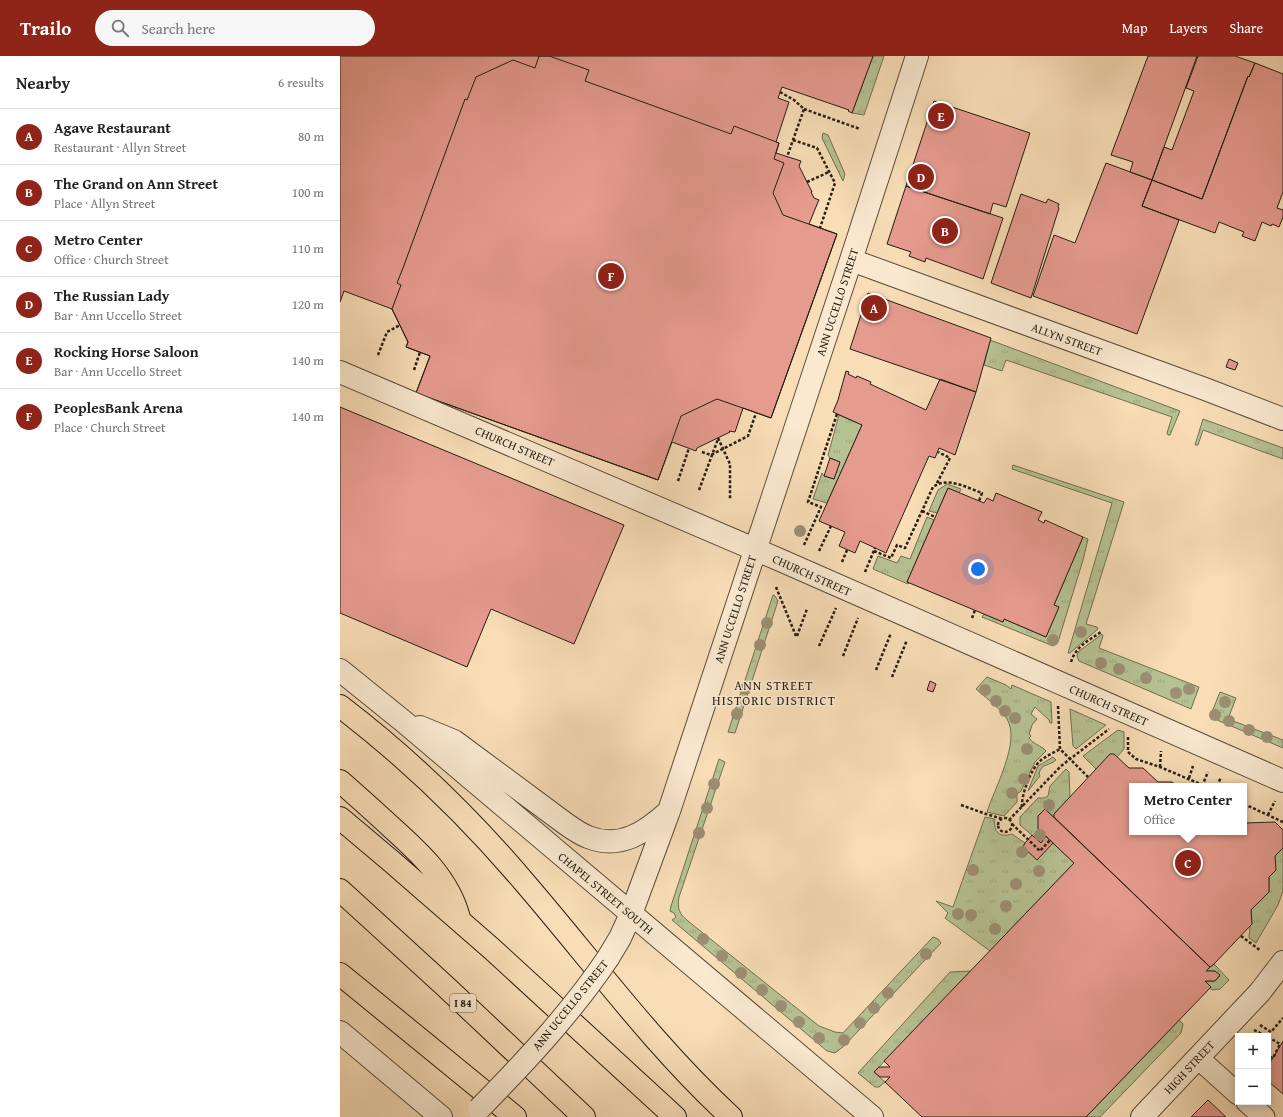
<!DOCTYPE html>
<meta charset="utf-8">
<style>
:root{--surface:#fff;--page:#f6f6f6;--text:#222;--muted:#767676;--line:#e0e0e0;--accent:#8f2418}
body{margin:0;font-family:"Gentium Book Plus",serif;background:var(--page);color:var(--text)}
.controls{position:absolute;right:12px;bottom:12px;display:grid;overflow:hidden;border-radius:0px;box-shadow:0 2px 10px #0003}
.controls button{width:36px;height:36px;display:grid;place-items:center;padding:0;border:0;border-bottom:1px solid var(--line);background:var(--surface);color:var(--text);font:20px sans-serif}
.you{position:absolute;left:638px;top:513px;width:14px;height:14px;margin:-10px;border:3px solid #fff;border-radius:50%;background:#1a73e8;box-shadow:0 0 0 6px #1a73e833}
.badge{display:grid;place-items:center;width:26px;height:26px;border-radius:50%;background:var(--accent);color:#fff;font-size:13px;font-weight:700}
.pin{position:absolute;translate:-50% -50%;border:2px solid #fff;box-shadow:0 1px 4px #0006}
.popup{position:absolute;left:789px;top:727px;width:118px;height:52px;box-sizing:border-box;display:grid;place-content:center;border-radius:0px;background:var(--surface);filter:drop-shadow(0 1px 3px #0005);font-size:13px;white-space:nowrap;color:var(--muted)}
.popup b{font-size:15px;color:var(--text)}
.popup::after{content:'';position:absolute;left:50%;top:100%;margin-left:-8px;border:8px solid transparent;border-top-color:var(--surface)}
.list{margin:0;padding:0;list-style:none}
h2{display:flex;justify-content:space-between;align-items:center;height:52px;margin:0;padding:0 16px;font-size:17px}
h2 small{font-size:13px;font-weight:400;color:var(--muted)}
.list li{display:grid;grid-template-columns:26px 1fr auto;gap:12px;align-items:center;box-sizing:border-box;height:56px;padding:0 16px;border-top:1px solid var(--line)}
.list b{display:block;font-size:15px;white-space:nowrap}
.list p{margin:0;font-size:13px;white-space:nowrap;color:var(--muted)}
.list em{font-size:13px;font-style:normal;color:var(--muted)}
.icon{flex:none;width:22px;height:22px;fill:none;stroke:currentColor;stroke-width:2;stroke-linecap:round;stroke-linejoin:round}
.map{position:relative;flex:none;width:943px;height:1061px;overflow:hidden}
header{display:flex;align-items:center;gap:24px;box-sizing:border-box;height:56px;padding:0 20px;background:var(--accent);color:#fff}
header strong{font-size:19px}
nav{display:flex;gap:22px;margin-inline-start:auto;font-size:14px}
.search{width:280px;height:36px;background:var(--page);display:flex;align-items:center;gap:10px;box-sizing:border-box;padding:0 14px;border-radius:22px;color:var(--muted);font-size:15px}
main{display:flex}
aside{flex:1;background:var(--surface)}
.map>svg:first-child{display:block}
</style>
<header>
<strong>Trailo</strong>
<div class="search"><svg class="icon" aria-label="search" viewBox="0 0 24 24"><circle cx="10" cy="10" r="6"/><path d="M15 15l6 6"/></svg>Search here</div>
<nav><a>Map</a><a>Layers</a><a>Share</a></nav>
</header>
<main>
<aside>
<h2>Nearby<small>6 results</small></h2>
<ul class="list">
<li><span class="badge">A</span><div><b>Agave Restaurant</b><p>Restaurant · Allyn Street</p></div><em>80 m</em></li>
<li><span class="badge">B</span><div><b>The Grand on Ann Street</b><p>Place · Allyn Street</p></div><em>100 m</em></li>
<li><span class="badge">C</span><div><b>Metro Center</b><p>Office · Church Street</p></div><em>110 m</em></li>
<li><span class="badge">D</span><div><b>The Russian Lady</b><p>Bar · Ann Uccello Street</p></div><em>120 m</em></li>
<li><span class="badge">E</span><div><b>Rocking Horse Saloon</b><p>Bar · Ann Uccello Street</p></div><em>140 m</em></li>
<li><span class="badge">F</span><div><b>PeoplesBank Arena</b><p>Place · Church Street</p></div><em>140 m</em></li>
</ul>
</aside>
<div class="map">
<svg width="943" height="1061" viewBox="0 0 943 1061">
<defs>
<pattern id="grass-tufts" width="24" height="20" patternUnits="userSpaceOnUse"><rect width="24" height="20" fill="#b7c293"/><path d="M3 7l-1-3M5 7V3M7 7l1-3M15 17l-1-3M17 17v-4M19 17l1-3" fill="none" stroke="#9da67e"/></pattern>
</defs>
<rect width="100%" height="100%" fill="#f8ddb7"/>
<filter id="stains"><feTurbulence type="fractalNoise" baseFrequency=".005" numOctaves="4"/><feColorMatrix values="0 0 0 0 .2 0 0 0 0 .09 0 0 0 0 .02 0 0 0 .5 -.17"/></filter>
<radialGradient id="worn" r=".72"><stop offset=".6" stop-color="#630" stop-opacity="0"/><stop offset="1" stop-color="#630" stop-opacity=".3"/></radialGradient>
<path fill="url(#grass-tufts)" stroke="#6e7052" d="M533,0H544L524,59L512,57Z
M483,77L488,79L505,118L503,125L482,82Z
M650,284L840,355L830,379H828L827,377L832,361L666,304L662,315L644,309Z
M499,359L522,369L487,447L473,443L482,417L484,420L494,423L500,406L490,402L488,399Z
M863,363L943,392V403L863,374L858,389H855Z
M673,409L784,446L746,568L757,571L758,573L730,597H728L772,447L672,413Z
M607,428L621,433L619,437L608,432L597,457L589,455L598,434Z
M587,461L594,464L567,526L569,527L568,528L533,513L538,500L557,507L561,500L570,503Z
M743,481L748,483L743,504L718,586L713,590L642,561L644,558L663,566L664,563L706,581L719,551L714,549Z
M433,539L435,540L438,545L395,677L388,676Z
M762,578L763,580L759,592L859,631L851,653L739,605L737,600L738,596Z
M647,621L666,629L671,633L672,629L711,646L712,667H710L709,664L695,651L691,658L697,663L692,669L690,676L689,677L691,680L689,682C694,689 701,689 706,695L695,706L681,735L677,738V746L664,760L647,756C654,733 681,686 667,663C661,653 645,641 636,633Z
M880,636L896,642L888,663L943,684V692L870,661Z
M730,653L766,669L736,693L733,690Z
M778,674L784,676V693L777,701L756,713L743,700Z
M713,701L716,704C710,710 701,707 699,718L700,720L688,735L698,710Z
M379,703L385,706L339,841C337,852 339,858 348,865L479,970L495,976L503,977L593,881L598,883L601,887L504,990L495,997L487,995L332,864L336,861L334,857L330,855L331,850Z
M726,713L729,716L730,741L714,758V761L705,753L698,760L706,780L701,787L680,769V761L698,742H704L708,740L710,730Z
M645,761L655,763C653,776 660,782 672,778L685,787L683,791L713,787L734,807L650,895L605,862L608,857L596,845L613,851Z
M943,792V835L938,849L916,887L909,882L910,870L912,868L911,854L929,836V821L935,814V800Z
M874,908L889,924L880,933L872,934L865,925H875L880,920L875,915H866Z
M631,915L534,1016L545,1026L539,1031H535L518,1017L610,916Z
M839,964L843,968L841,977L760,1061H746Z"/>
<path fill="#e69b8f" stroke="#251d12" d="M0,0H533L512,57L508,55L509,54L442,31L438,42L449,46L436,86L439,87L436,97L461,105L459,110L472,136H471L474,142L479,144L478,146L469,168L497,178L431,362L403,352L395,376L389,375L390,376L357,392L356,395L332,386L318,424L76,337L90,300L66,291L68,286L52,253L4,235L0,246Z
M199,0H209L249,14L245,25L391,78L394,70L439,87L434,103L444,107L433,137L443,159L497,178L431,362L377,343L341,360L318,424L76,337L90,300L66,291L68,286L52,253L61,229L57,227L63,212L125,43L127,44L136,21L173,4L195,12Z
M808,0H857L812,124L790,116L793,106L771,99Z
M858,0H895L915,7L909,21L908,20L862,143L812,124L824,91L832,94L854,35L846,32Z
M915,7L943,18V136L937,152L943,154V161L939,171L932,168L931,170L922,166L915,185L902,180L904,176L879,166L875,177L802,150L812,124L862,143L908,20L909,21Z
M594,45L690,77L666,151L653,147L650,158L566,130Z
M766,107L812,124L802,150L839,164L797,278L693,240L714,179L735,187Z
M566,130L663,162L643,223L586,202L585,206L569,200L571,196L547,188Z
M681,138L706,147L708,143L719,148L718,151L719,152L691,242L651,227Z
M528,237L651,282L636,336L510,293Z
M889,303L898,307L895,314L886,311Z
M506,315L509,316L508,318L516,322L517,320L531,326L530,328L586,354L600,323L636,336L615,399L599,392L595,402L589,400L546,497L520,485L515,497L499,490L505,476L479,465L522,369L493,356L498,344Z
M0,351L284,469L234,588L151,553L127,611L0,557Z
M490,402L500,406L494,423L484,420Z
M608,432L644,447L647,442L653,445L656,437L702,456L698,464L704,467L705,464L743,481L714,549L719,551L706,581L664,563L663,566L567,526Z
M590,625L596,628L593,636L587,634Z
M770,698H774L789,712H803L818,726H832L837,730H792V776H904V766L905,767L935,766L943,774V792L935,800L936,814L929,821V836L911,854L912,868L874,908L870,911L714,761V758Z
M705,753L870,911L866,915H875L880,919L875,925H865L871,931L746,1061H582L545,1026L550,1021H540L534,1016L539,1011H550L544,1005L734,807L698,773V760Z
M692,779L701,787L706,780L713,787L697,804L683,791L685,787Z
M943,985V1038L928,1025V1010Z
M868,1044L886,1061H851Z"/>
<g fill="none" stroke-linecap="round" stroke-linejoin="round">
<g stroke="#5a4d3b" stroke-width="23">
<path id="minor" d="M858,1002L898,1038
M907,1046L924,1061"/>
</g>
<g stroke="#5a4d3b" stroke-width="24">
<path id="tertiary" d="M511,204L865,333L943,363
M0,316L440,504L943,725
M0,614L63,665L532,1061
M80,671L114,685L226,768C233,773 240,778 248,781C280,794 306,776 329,755
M268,902L280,882L291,858L329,755L511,204L577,0
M0,976L101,1061
M802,1061L920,936L943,906"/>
</g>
<g stroke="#251d12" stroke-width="24">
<path id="motorway" d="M0,650C68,702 130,762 185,827C253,906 314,990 391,1061
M0,725C17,740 34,755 50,770C79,796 109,823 119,862
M0,762L51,805L152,893L335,1061
M0,834L105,930L244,1061
M0,918L175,1061"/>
</g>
<path stroke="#251d12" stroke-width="2.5" stroke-dasharray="3 2" stroke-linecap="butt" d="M440,36L454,44L464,53L447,101
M464,53L520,73
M453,84L477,92L495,127L480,172
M467,126L489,116
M38,299L47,276L60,269
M74,314L80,296
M378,382L390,408V443
M362,396L371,399L408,380L416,357
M338,425L349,392
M597,427L610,402L598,396
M359,434L378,383
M582,455L595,461
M464,489L481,451L468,446L497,358
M479,495L491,470
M534,495L551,502L557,489L565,492L593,431C607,420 628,432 642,437L639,445
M502,506L507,494
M525,516L535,492
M436,531L456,580
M632,562L635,554
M457,580L467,553
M479,590L496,552
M503,600L518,562
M731,606C736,590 748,585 761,576
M536,614L551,577
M552,621L567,584
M718,650L720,693L748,721
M788,681V696L796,703L820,711L865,730
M820,711L821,695
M849,722L853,710
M862,730L868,716
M877,730L881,721
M904,748L943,766
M621,749L646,758L663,763
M682,751C681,739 691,713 700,705C706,700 713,697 720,693
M928,759L935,745
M658 769a7 7 0 1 1 14 0a7 7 0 1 1-14 0Z
M669,764L721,710L769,673
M672,768L700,795L710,784
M901,880L921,895
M920,969L931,976L943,962
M914,974L926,980
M928,981L940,988L933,1002L928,1000"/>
<use href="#minor" stroke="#fae9d0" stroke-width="21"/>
<use href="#tertiary" stroke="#fae9d0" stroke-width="22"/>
<use href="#motorway" stroke="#f8ddb7" stroke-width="22"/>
<g stroke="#5a4d3b" stroke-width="24" stroke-linecap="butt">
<path id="tertiary-bridge" d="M139,1053C185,1006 231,957 268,902"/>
</g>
<use href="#tertiary-bridge" stroke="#fae9d0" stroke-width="22"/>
</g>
<g fill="#9c8f72">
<circle cx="460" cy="475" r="6"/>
<circle cx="427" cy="567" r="6"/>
<circle cx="741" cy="576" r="6"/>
<circle cx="713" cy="584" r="6"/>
<circle cx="420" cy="589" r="6"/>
<circle cx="761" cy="607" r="6"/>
<circle cx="779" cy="613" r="6"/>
<circle cx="806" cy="622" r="6"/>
<circle cx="405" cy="633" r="6"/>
<circle cx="849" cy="633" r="6"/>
<circle cx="645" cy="634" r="6"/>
<circle cx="836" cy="637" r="6"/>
<circle cx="656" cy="645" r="6"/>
<circle cx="885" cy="646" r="6"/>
<circle cx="665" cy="655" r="6"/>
<circle cx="397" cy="658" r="6"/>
<circle cx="875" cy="659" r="6"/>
<circle cx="675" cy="662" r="6"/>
<circle cx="889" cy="665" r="6"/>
<circle cx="909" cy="674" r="6"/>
<circle cx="927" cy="681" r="6"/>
<circle cx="687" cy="693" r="6"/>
<circle cx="684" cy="723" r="6"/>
<circle cx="374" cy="728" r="6"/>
<circle cx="672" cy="737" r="6"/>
<circle cx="709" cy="749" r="6"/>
<circle cx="367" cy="752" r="6"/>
<circle cx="359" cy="777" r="6"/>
<circle cx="700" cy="779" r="6"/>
<circle cx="682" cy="796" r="6"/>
<circle cx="633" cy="814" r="6"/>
<circle cx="699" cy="815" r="6"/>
<circle cx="676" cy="828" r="6"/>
<circle cx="666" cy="850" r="6"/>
<circle cx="618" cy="858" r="6"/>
<circle cx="631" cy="859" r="6"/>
<circle cx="655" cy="873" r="6"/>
<circle cx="363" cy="883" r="6"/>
<circle cx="586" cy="898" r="6"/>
<circle cx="382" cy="900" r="6"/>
<circle cx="401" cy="917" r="6"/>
<circle cx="422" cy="934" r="6"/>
<circle cx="548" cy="937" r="6"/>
<circle cx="441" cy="950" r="6"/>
<circle cx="534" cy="952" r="6"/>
<circle cx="459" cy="966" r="6"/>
<circle cx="520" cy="967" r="6"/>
<circle cx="479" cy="982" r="6"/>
<circle cx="504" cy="984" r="6"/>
</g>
<g text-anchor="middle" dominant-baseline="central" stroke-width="3" stroke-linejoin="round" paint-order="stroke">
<rect fill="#fae9d0" stroke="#655a4b" stroke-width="1" x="110" y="938" width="26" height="18" rx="3"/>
<g font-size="11" font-weight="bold" fill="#251d12">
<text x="123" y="947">I 84</text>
</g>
<g font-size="12" fill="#251d12" stroke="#fae9d0">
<text transform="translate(497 246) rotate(-72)">ANN UCCELLO STREET</text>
<text transform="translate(727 283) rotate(20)">ALLYN STREET</text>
<text transform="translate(175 390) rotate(23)">CHURCH STREET</text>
<text transform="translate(472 519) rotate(24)">CHURCH STREET</text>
<text transform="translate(395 553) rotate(-72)">ANN UCCELLO STREET</text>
<text transform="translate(769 649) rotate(24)">CHURCH STREET</text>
<text transform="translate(266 837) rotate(40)">CHAPEL STREET SOUTH</text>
<text transform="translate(230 949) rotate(-51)">ANN UCCELLO STREET</text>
<text transform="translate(849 1011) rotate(-47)">HIGH STREET</text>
</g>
<g font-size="13" letter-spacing="1" fill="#251d12" stroke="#fae9d0">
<text x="434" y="629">ANN STREET<tspan x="434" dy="15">HISTORIC DISTRICT</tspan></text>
</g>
</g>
<rect width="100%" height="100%" filter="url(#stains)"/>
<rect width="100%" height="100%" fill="url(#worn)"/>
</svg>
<div class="controls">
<button>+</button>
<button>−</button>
</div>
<div class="you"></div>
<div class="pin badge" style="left:534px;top:252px">A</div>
<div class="pin badge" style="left:605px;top:175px">B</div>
<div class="pin badge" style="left:848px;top:807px">C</div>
<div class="popup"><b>Metro Center</b>Office</div>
<div class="pin badge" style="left:581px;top:121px">D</div>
<div class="pin badge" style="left:601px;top:60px">E</div>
<div class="pin badge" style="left:271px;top:220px">F</div>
</div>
</main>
